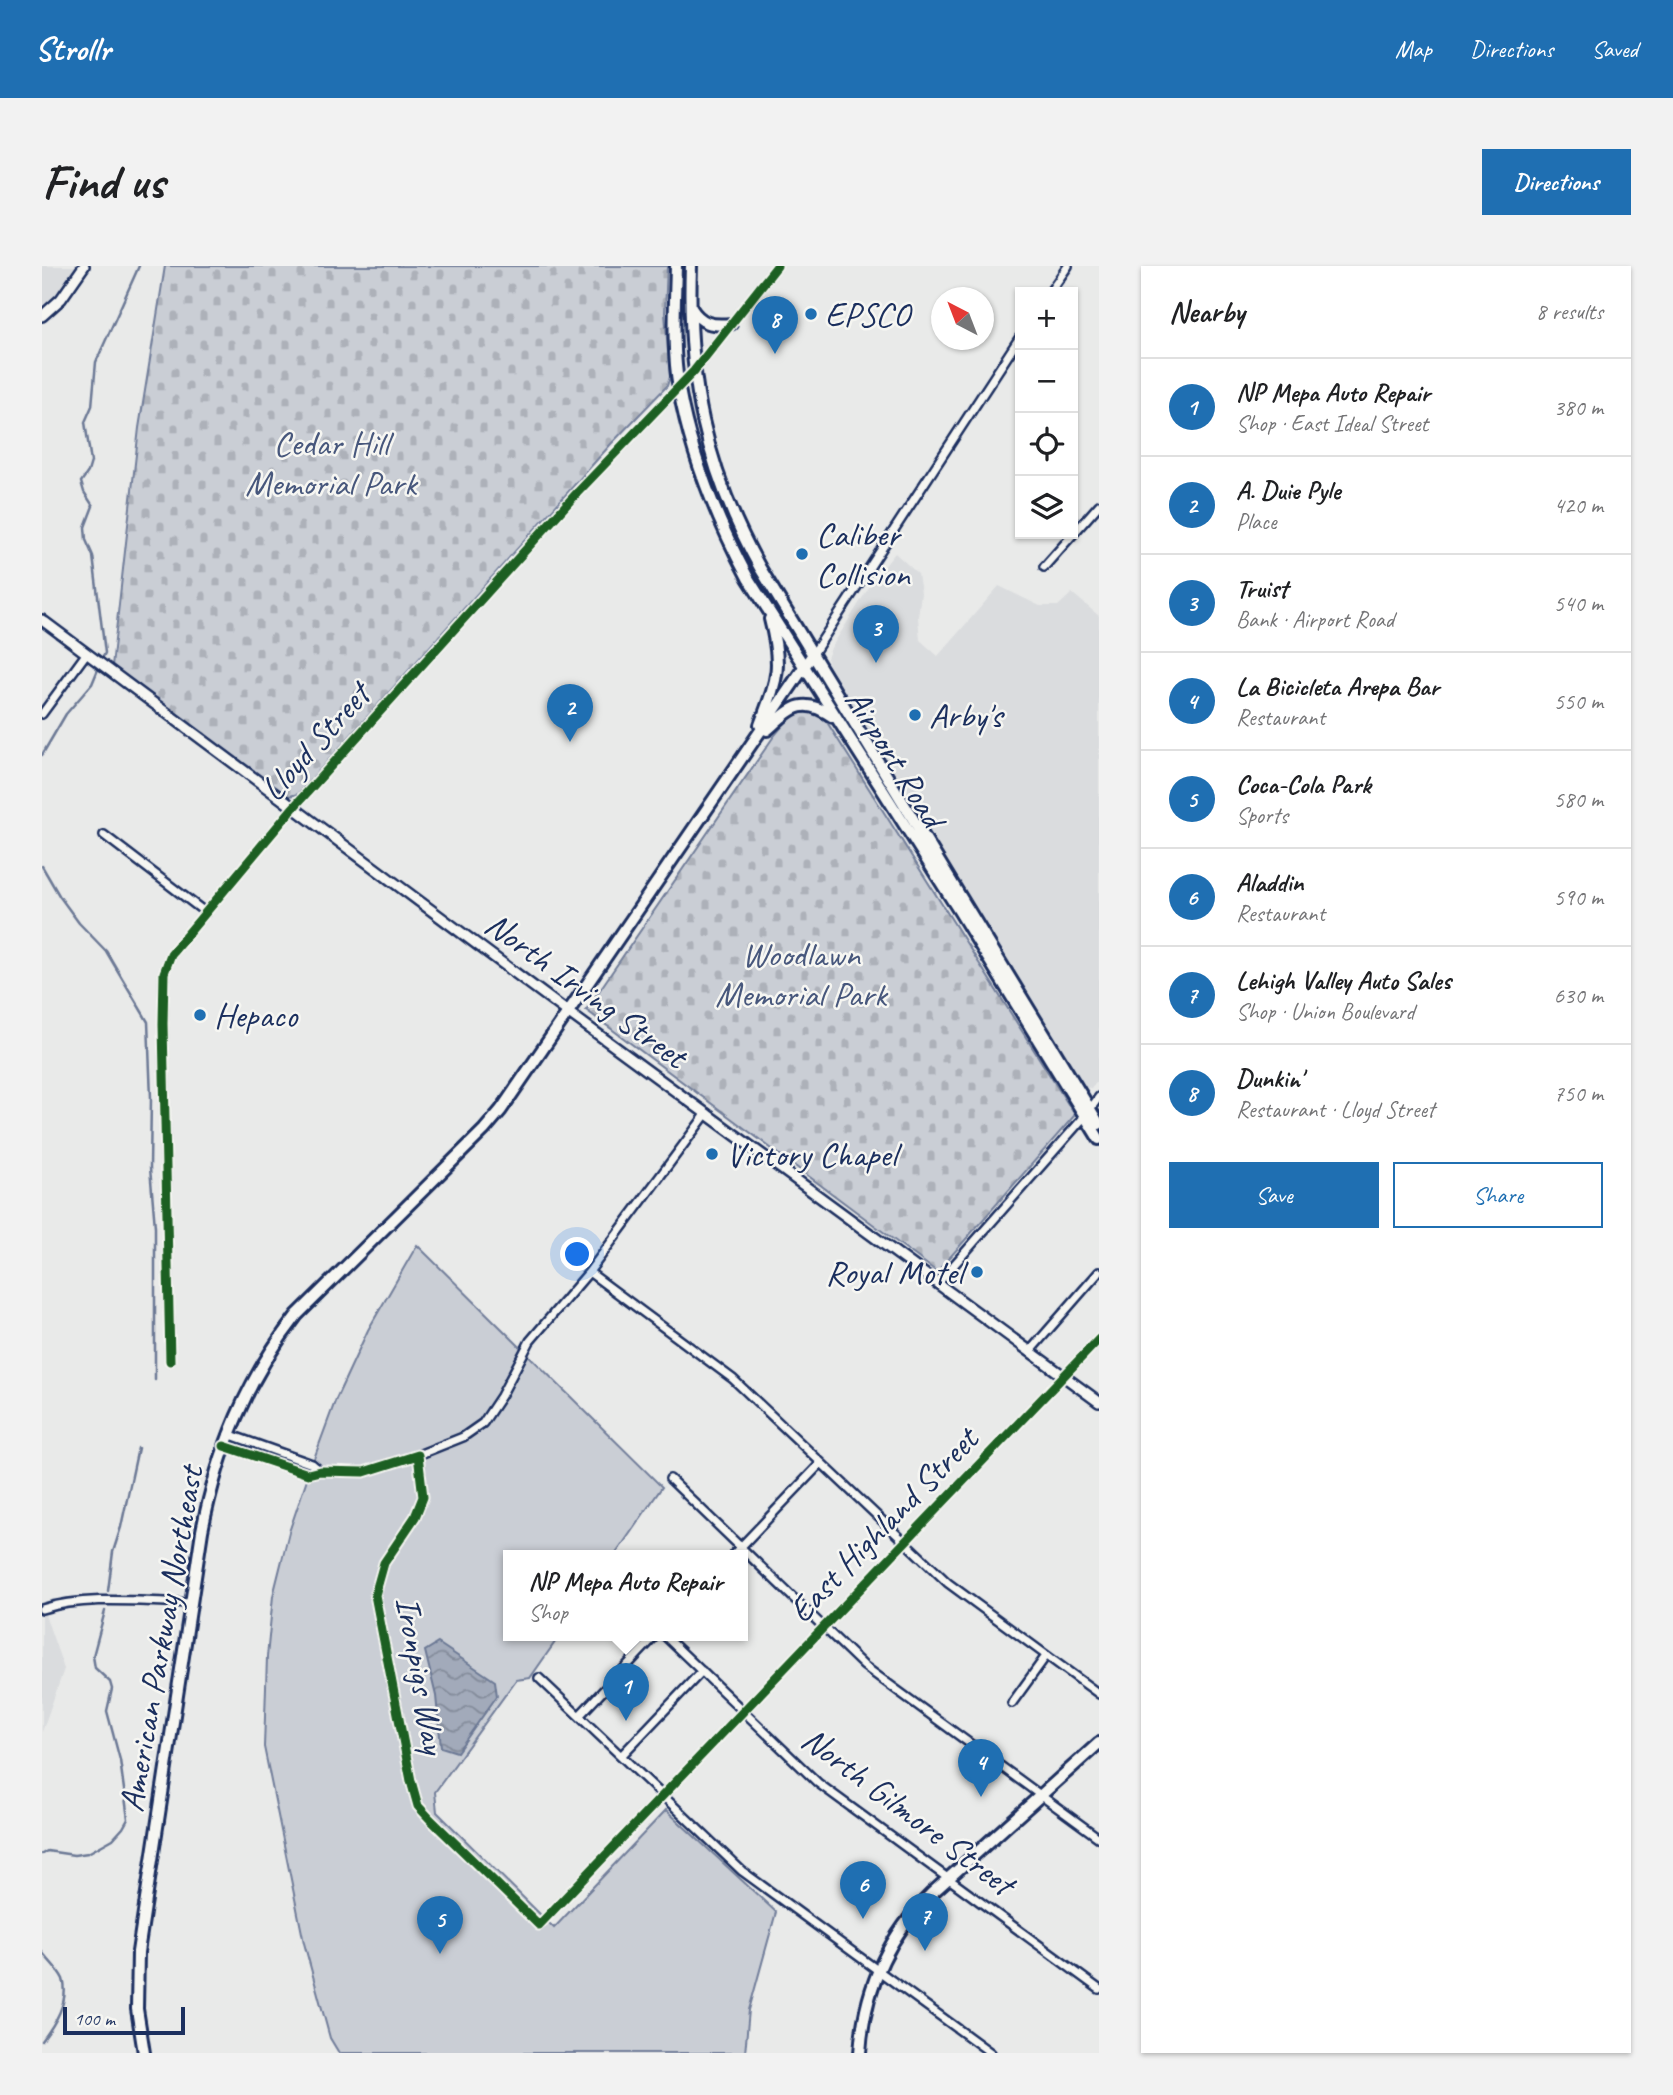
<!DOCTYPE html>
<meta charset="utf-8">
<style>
:root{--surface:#fff;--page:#f2f2f2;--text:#202124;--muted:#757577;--line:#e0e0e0;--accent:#1f6fb2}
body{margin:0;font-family:Caveat,sans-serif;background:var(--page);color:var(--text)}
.controls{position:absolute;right:21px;top:21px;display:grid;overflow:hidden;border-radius:0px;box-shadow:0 2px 5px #0004}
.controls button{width:63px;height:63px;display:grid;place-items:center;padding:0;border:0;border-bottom:2px solid var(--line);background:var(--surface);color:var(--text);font:35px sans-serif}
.compass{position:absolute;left:889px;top:21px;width:63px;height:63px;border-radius:50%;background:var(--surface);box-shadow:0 2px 5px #0004;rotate:318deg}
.scale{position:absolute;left:21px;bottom:18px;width:122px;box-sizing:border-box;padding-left:7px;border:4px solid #1b2f5e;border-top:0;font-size:19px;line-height:24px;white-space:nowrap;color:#1b2f5e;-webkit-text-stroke:5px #f6f6f2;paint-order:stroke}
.you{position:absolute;left:536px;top:989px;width:24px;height:24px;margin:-18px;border:5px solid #fff;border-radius:50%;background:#1a73e8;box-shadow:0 0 0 10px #1a73e833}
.badge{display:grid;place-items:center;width:46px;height:46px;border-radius:50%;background:var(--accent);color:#fff;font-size:23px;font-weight:700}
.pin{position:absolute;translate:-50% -58px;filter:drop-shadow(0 2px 4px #0008)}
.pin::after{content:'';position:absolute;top:37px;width:24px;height:21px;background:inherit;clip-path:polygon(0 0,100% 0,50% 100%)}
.popup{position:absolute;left:461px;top:1284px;width:245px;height:91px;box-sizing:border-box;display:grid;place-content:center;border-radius:0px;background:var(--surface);filter:drop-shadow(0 2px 5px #0005);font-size:23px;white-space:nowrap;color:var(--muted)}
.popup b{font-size:26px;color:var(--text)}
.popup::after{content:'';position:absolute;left:50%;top:100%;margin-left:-14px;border:14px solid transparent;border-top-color:var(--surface)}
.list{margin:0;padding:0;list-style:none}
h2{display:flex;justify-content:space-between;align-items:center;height:91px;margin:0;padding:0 28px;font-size:30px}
h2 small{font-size:23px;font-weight:400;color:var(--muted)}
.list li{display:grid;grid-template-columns:46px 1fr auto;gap:21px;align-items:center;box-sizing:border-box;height:98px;padding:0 28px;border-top:2px solid var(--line)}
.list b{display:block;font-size:26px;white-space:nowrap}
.list p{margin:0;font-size:23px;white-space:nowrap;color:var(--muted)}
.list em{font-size:23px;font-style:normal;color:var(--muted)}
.actions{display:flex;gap:14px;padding:21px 28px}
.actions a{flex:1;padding:16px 0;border:2px solid var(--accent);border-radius:0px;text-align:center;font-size:24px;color:var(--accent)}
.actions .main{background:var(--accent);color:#fff}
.icon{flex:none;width:38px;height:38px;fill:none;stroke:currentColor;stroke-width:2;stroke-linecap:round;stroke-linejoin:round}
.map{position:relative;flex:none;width:1057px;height:1787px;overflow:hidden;border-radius:0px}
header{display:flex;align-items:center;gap:42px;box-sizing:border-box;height:98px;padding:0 35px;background:var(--accent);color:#fff}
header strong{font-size:33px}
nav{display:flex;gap:38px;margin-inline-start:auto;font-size:24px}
.intro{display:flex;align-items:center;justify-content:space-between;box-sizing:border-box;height:168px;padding:0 42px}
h1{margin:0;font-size:49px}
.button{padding:18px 32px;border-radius:0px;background:var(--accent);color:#fff;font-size:24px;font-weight:700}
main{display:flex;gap:42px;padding:0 42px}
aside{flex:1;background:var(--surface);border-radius:0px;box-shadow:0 2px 5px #0004}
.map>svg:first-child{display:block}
</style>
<header>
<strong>Strollr</strong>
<nav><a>Map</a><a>Directions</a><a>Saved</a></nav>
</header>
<div class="intro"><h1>Find us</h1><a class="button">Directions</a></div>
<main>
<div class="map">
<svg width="1057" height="1787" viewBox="0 0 1057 1787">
<defs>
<pattern id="cemetery-stones" width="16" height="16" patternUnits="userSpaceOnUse" patternTransform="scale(1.75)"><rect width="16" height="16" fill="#caced5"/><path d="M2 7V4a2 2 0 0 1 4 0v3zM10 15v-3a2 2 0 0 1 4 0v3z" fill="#adb1b9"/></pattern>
<pattern id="water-waves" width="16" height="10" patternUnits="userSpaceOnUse" patternTransform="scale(1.75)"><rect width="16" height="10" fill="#a2aaba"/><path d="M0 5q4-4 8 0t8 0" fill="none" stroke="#838b9a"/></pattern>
</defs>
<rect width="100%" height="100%" fill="#e9eae9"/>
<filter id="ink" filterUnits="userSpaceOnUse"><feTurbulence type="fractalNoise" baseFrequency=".0143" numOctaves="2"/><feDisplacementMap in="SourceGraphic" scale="14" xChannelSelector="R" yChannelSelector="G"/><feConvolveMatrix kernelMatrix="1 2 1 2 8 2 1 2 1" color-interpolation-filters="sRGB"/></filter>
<g filter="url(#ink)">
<path fill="#dadcde" d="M0,0H35L21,23L0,39Z
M853,287L876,308L879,327L876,351L878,374L896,390L957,320L998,340H1016L1030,327L1057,350V814L1049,822L1041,821L787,399L785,392L789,382L831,315Z
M0,1340L22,1403L0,1466Z"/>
<path fill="url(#cemetery-stones)" stroke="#727e9a" stroke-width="2" d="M123,0H625L623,47L628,111L625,120L569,178L256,528L243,531L70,400L97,162Z
M770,444L783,453L1033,849L895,1006L544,744L732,470L749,450Z"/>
<path fill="#caced5" stroke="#727e9a" stroke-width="2" d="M375,979L620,1221L573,1289H467V1369H518L488,1412L474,1414L393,1526L395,1546L512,1662L624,1544L734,1646L707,1744L703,1787H297L288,1772L262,1677L222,1481L225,1391L231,1330L247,1266L270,1198L294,1133L326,1064Z"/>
<path fill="url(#water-waves)" stroke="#6c7995" stroke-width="2" d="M396,1377L453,1415L455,1430L415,1486L399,1481L394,1430L383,1385Z"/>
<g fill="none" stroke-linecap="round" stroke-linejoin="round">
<path stroke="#6c7995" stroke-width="2.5" d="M59,395L63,387L51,290L44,274L43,261L51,240L42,226L39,216L46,206L49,196L43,156L50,140L54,96L97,0
M0,489L24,448L50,418L57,401
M0,600L18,631L37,657L64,685L106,756L109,832L108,902L113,961V1114
M66,1325L71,1286L79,1261L96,1182
M0,1588L5,1585L32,1589L46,1587L71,1573L81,1562L86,1553L78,1494L65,1445L70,1423L68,1416L53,1402L51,1390L63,1345
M0,1686C6,1694 17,1704 21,1713C28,1735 12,1759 0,1775"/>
<g stroke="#1b2f5e" stroke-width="12">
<path id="minor" d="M1008,26L1026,0
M1002,301L1057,239
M771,388L978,71
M0,448L44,388
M62,569L164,647
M547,1006L691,1113L906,1317L1057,1428
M896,1017L1043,850L1057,831
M988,1085L1057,1006
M128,1095L121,758L122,707L129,688L251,542L534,228L652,105L735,0
M186,1168L270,1198L278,1205
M182,1180L266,1208L278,1205L322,1206L376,1189L381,1231L373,1251L342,1297L333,1329L369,1515L376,1540L388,1553L497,1659L1057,1073
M376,1189L421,1171L441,1157L459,1130L488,1075L547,1006L665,847
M628,1213L822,1400L1057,1572
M691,1289L779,1197
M0,1343C44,1329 103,1336 149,1337
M622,1369L776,1517L1057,1723
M497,1412L700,1605L949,1787
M970,1437L1004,1390
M537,1450L614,1369
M579,1490L660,1405"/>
</g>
<g stroke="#1b2f5e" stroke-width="14">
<path id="tertiary" d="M0,50L19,33L42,0
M0,354L527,747L1057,1136"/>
</g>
<g stroke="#1b2f5e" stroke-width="16">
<path id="primary" d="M634,0C633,40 630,82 637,123C649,190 674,252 706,312L916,643L1057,873
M649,0C645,112 663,203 718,302L1057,858
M649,42C659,58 670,60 689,58
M718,459C735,413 741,403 728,353
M725,464C750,442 760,429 791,451
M102,1787L95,1743L96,1686L160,1265C176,1184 204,1114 255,1049L442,864L459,844L771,388
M818,1787C822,1725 844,1672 889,1628L1057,1477"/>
</g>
<use href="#minor" stroke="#f6f6f2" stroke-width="7"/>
<use href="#tertiary" stroke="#f6f6f2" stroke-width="9"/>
<use href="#primary" stroke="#f6f6f2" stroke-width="10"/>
<g stroke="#f6f6f2" stroke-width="13">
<path id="cycleway" d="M128,1095L121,758L122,707L129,688L251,542L534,228L652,105L735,0
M182,1180L266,1208L278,1205L322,1206L376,1189L381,1231L373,1251L342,1297L333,1329L369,1515L376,1540L388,1553L497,1659L1057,1073"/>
</g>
<use href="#cycleway" stroke="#1b5e20" stroke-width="9"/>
</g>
</g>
<g fill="#1f6fb2" stroke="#f6f6f2" stroke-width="2.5">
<circle cx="769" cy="48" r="7"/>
<circle cx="760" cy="288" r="7"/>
<circle cx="873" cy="449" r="7"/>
<circle cx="158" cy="749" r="7"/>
<circle cx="670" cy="888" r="7"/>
<circle cx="935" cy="1006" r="7"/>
</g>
<g text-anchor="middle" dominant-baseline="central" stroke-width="5" stroke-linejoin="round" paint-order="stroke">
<g font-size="35" fill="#1b2f5e" stroke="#f6f6f2" text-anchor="start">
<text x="783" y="48">EPSCO</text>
<text x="774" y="268">Caliber<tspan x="774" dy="40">Collision</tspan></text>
<text x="887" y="449">Arby's</text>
<text x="172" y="749">Hepaco</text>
<text x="684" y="888">Victory Chapel</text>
<text x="921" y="1006" text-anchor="end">Royal Motel</text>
</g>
<g font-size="35" fill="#47577c" stroke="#f6f6f2">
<text x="289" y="177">Cedar Hill<tspan x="289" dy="40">Memorial Park</tspan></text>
<text x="759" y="688">Woodlawn<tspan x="759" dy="40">Memorial Park</tspan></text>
</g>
<g font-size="35" fill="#1b2f5e" stroke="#f6f6f2">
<text transform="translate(273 476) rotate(-48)">Lloyd Street</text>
<text transform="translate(853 492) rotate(58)">Airport Road</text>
<text transform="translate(544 724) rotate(36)">North Irving Street</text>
<text transform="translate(841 1259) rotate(-46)">East Highland Street</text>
<text transform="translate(119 1373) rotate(-80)">American Parkway Northeast</text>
<text transform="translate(379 1409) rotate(80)">Ironpigs Way</text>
<text transform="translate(866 1545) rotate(37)">North Gilmore Street</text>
</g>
</g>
</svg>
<div class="controls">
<button>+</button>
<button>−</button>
<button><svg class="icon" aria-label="locate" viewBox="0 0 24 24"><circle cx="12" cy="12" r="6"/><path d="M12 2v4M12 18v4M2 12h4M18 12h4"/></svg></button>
<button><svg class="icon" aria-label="layers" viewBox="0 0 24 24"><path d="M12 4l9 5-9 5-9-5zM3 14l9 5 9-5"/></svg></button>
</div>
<svg class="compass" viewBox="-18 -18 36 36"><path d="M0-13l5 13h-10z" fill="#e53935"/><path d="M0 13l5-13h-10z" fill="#757577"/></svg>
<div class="scale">100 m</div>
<div class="you"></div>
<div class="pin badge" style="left:584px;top:1455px">1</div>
<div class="popup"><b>NP Mepa Auto Repair</b>Shop</div>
<div class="pin badge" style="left:528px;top:476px">2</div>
<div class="pin badge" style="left:834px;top:397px">3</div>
<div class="pin badge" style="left:939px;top:1531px">4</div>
<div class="pin badge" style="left:398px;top:1688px">5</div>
<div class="pin badge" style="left:821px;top:1653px">6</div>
<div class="pin badge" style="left:883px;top:1685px">7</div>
<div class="pin badge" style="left:733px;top:88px">8</div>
</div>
<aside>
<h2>Nearby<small>8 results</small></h2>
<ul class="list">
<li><span class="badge">1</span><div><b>NP Mepa Auto Repair</b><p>Shop · East Ideal Street</p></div><em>380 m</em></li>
<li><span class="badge">2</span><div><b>A. Duie Pyle</b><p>Place</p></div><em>420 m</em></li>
<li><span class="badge">3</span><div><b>Truist</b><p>Bank · Airport Road</p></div><em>540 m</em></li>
<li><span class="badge">4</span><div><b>La Bicicleta Arepa Bar</b><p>Restaurant</p></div><em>550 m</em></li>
<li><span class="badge">5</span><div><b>Coca-Cola Park</b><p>Sports</p></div><em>580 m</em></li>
<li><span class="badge">6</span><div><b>Aladdin</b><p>Restaurant</p></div><em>590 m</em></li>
<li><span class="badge">7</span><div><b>Lehigh Valley Auto Sales</b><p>Shop · Union Boulevard</p></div><em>630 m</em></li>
<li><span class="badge">8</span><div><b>Dunkin'</b><p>Restaurant · Lloyd Street</p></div><em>750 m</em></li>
</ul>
<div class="actions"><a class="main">Save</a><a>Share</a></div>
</aside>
</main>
